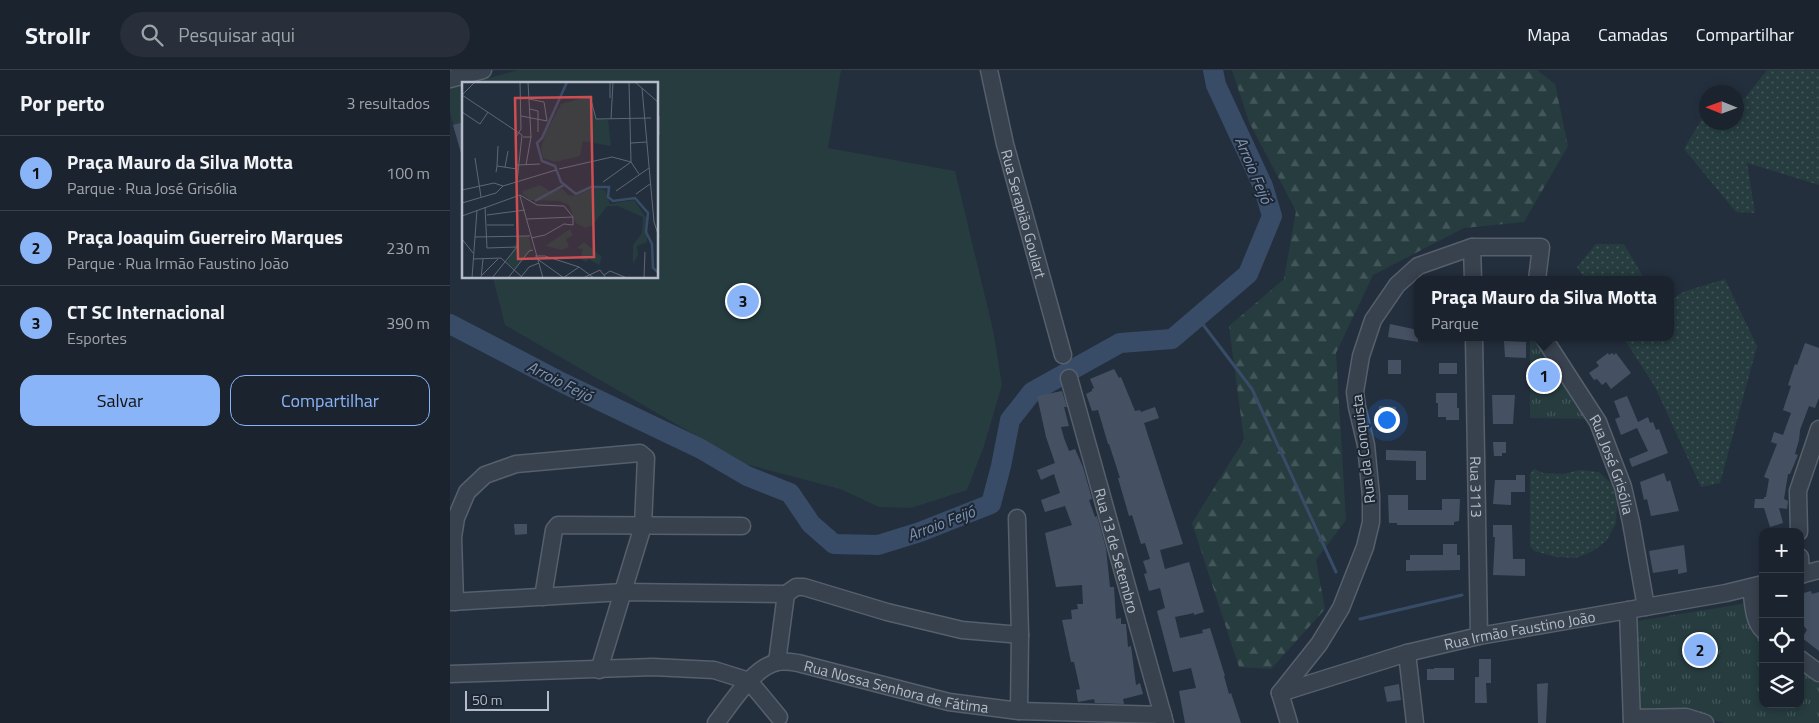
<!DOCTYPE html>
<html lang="pt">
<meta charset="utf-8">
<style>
:root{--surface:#1b232e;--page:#282f3a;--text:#f1f3f6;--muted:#a0a4aa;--line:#39404a;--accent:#8ab4f8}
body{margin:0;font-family:"Titillium Web",sans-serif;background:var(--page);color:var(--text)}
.controls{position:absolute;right:15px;bottom:15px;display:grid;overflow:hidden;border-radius:10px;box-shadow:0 2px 8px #0003}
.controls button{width:45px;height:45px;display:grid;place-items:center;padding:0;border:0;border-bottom:1px solid var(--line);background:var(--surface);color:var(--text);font:25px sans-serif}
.compass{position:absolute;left:1249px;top:15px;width:45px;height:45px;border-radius:50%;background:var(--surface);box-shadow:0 2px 8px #0003;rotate:271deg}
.scale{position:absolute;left:15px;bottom:12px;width:84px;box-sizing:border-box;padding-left:5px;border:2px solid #b4bcc9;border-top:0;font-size:14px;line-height:18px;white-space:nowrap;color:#b4bcc9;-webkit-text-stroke:4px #1d2633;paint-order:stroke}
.you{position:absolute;left:936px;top:349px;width:18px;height:18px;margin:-12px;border:4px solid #fff;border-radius:50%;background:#1a73e8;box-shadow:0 0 0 8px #1a73e833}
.badge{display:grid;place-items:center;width:32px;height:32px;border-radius:50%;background:var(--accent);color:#111;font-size:16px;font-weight:700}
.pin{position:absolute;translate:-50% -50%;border:2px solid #fff;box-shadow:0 1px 5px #0006}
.popup{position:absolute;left:964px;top:206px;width:260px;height:65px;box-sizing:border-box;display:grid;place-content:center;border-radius:10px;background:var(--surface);filter:drop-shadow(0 1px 4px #0005);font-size:16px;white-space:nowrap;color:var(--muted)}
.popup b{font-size:19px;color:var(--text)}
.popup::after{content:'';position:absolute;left:50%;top:100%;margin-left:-10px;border:10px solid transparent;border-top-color:var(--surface)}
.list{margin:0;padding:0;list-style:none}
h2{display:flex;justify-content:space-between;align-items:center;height:65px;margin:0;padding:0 20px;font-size:21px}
h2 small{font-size:16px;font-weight:400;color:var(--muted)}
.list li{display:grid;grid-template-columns:32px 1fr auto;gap:15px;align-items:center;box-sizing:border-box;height:75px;padding:0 20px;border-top:1px solid var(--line)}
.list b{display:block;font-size:19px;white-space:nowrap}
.list p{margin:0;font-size:16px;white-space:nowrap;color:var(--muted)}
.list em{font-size:16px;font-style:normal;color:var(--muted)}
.actions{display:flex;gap:10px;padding:15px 20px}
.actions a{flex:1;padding:11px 0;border:1px solid var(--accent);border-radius:15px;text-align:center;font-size:18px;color:var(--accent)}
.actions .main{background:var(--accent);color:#111}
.icon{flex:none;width:28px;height:28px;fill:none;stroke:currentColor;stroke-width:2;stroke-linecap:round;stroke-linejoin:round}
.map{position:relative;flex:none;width:1369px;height:653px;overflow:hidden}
header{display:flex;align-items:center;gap:30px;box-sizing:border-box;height:70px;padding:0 25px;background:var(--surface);border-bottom:1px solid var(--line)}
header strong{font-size:24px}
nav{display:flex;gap:28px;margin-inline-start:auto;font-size:18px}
.search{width:350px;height:45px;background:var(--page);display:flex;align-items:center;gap:12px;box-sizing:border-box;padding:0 18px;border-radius:28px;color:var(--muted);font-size:19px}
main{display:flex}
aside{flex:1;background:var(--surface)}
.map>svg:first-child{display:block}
</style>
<header>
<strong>Strollr</strong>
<div class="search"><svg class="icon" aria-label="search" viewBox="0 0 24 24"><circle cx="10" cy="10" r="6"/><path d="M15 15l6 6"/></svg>Pesquisar aqui</div>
<nav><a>Mapa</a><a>Camadas</a><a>Compartilhar</a></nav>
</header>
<main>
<aside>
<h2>Por perto<small>3 resultados</small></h2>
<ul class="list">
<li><span class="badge">1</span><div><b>Praça Mauro da Silva Motta</b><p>Parque · Rua José Grisólia</p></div><em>100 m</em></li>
<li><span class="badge">2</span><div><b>Praça Joaquim Guerreiro Marques</b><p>Parque · Rua Irmão Faustino João</p></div><em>230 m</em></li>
<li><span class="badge">3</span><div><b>CT SC Internacional</b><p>Esportes</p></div><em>390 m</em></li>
</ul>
<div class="actions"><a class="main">Salvar</a><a>Compartilhar</a></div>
</aside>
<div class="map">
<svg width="1369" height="653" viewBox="0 0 1369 653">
<defs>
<pattern id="grass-dots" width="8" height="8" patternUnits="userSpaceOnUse" patternTransform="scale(1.25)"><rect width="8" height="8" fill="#263c3f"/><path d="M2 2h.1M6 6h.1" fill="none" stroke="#435659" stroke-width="1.8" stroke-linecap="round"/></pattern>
<pattern id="forest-firs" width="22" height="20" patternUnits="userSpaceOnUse" patternTransform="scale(1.25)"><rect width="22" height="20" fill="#263c3f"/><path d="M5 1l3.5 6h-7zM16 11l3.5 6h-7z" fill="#435659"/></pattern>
<pattern id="park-tufts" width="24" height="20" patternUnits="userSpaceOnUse" patternTransform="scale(1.25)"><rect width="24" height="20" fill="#263c3f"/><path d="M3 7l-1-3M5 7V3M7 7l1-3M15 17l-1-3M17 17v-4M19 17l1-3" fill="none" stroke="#435659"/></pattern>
</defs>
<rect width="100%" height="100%" fill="#242f3e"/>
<path fill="url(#grass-dots)" d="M1317,0H1369V115L1297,93L1305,143L1286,142L1234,79L1256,42V52H1286L1287,29L1295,28Z
M1146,174H1174L1195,210H1136L1127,197Z
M1275,209L1307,276L1270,413L1251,417L1205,317L1173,267H1220V231L1233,222Z
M1084,399L1093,403L1112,404L1130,400L1149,402L1163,415L1167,434L1166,453L1157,470L1143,481L1126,488L1106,487L1084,481L1080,476V404Z"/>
<path fill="url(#forest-firs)" d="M782,0H1087L1105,14L1118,76L1074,152L1014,158L923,205L886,283L896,450L866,490L875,539L821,599L789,597L742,453L794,370L779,256L834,209L846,141L799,52Z"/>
<path fill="url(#park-tufts)" d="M1080,267H1083L1138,349L1080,348Z
M1298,533L1313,565V634H1350V595L1369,609V653H1274L1232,641L1187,642V551Z"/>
<path fill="#263c3f" d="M68,0H391L378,78L505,101L543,260L552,315L534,376L517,420L461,438L429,437L390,419L295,394L55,255L43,208H208V14H17Z
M14,15V95L0,42V18Z"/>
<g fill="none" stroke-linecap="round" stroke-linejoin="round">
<path stroke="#394c67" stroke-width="3" d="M748,248L802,319L886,502
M910,549L1012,525"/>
<path stroke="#394c67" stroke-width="20" d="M0,254L113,313L251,379L297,406L340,423L361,454L384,474L428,475L470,462L541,434L551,396L560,350L582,322L670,273L722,269L798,204L822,146L813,116L766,15L763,0"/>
</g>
<path fill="#455162" d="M14,52V83H11L3,55Z
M940,254L968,260V272L938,267Z
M1054,271L1076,272V288L1055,287Z
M1355,273L1369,278V328L1365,338L1359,336L1350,360L1349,370L1345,384L1348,385L1340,404H1338L1334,429L1338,431L1337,439L1329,438L1333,453L1320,457L1314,438H1304L1305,429H1314V427H1316L1319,409L1314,407L1327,374L1321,372L1324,362L1333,365L1341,343L1333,340L1341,316L1338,315L1345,294L1347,295Z
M1158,283L1159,285L1162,283L1164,285L1166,283L1181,303L1161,319L1156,312L1152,315L1147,309L1144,310L1139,303L1149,296L1146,292Z
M938,290H951V304H938Z
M989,293H1007V304H989Z
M664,299L669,308L671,307L685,341L690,340L691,342L705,337L709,348L694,353L733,474L710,480L715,499L739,492L754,542L744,545V543L725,547L730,568L753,563L752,560L760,558L775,606H774L779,624L781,623L791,653H735L729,621L746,618L741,598L723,602L707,541L715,538L710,518L699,521L694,504L697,503L693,491L700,489L695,473L691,474L682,445L679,446L668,408H670L659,374H658L648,340L642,341L636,324L642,321V319L644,318L640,309Z
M612,321L617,337H614L619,356L611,357L614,368L619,381L625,379L633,397L642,429L639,430L645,447L647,446L656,478L660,517H664L666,549L671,548V554H676L678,577L681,576L686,615L690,613L693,624L673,629L674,634L645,633L644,629L628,632L626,620L630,619L624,592H621L612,550L622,549L621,540L628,539L627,534H633L632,515L606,517L595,463L622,455L615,436L595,442L591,430L610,423L604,404L591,410L587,400L605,393L596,367L587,326Z
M986,323H1007V338H1009V350H996V347H988V333H986Z
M1042,325H1065L1063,354H1043Z
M1177,326L1188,352L1198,347L1200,353L1203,352L1206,360L1209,359L1218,383L1182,397L1179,389L1198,381L1187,358L1171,365L1165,349L1170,347L1164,331Z
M929,336L946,337V350L929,349Z
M1043,372H1056V383H1052V386H1044Z
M936,380L976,381V410H966V391L936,390Z
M1214,403L1217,412L1220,410L1229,441L1201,446L1197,429L1194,430L1190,412Z
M1066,405H1075V422H1061V435L1043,434L1045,410H1066Z
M938,425H958V440H992V429H1010L1009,451L1004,452V455H947V453H939Z
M64,454H77V464L65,465Z
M1043,455H1062L1063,489H1075V506L1043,505L1045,467H1043Z
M993,474H1007V485H1010V500L956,501V490H960V485H993Z
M1234,475L1237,502L1228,504V499L1203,503L1199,481Z
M1361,521L1362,524L1369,522V581L1352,568L1357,560L1350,551V524Z
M1029,589H1041V613H1036L1037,633H1025V607H1029Z
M984,598H1004V610H977V599H984Z
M1098,613L1096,653H1088L1087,614Z
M949,614L951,630L937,632L934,617Z"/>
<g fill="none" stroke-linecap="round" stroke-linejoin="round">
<g stroke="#565f6c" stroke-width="19">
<g id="minor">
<path id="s1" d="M539,0L555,74L613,285"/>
<path d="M0,9L33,0"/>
<path d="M1022,177L1023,210"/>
<path id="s2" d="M1024,267L1029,566"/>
<path id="s3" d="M1093,267L1148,352L1173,417L1181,452L1196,537"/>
<path id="s4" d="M619,308L715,653"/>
<path d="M567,448L570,565L569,641"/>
<path d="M1349,462L1348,421L1369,359"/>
<path d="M1350,487L1351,505"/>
<path d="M1350,505L1369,500"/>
<path d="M1301,517C1303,529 1303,552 1313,560"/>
<path d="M336,524L346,517H354L437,542L512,560L570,565"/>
<path d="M93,527L104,460L108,455L292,456"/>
<path d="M0,532L174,522L336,524L327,592"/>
<path d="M5,532L3,467L6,448L17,422L35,405L66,394L190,383L196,388L193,456L149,600"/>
<path d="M1178,540L1182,653"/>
<path d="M957,583L965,653"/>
<path d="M1350,589L1369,603"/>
<path d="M0,604L203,597L264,600L299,611L329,647"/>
<path d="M830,623L869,574L891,538L915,477L921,452V426L916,375L907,337L905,322L911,286L923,250L947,215L968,196L1022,177H1091L1087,210"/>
<path id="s5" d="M830,623L957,583L1029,566L1276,523L1313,514"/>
<path d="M830,623L839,653"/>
<path d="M1182,648L1236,647L1255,653"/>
<path id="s6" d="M266,653C281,634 303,597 328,592C334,591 342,592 348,593L499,632L569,641L713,645"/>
</g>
</g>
<use href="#minor" stroke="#38414e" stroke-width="16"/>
</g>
<g text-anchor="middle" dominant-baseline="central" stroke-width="4" stroke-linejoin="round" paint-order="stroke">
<g font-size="15" fill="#b4bcc9" stroke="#1d2633">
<text stroke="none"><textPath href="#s1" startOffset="148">Rua Serapião Goulart</textPath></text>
<text transform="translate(913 379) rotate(-97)">Rua da Conquista</text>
<text stroke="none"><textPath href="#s3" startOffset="146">Rua José Grisólia</textPath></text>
<text stroke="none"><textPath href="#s2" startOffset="150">Rua 3113</textPath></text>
<text stroke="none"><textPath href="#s4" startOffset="179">Rua 13 de Setembro</textPath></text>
<text stroke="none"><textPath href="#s5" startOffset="248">Rua Irmão Faustino João</textPath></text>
<text stroke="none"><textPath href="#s6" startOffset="210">Rua Nossa Senhora de Fátima</textPath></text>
</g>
<g font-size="16" font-style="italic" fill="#7c92b1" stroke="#1d2633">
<text transform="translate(804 100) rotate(67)">Arroio Feijó</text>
<text transform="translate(110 311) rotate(27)">Arroio Feijó</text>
<text transform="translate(491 453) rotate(-21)">Arroio Feijó</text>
</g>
</g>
<g transform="translate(12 12)">
<rect width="196" height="196" fill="#242f3e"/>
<path d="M108,147L111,153L104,157L107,165L100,168L83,164ZM122,160L140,175L137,183L127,177L124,180L118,177L121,167L115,166Z" fill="#263c3f"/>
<path d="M78,103L88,109L101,107L106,113L114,114L132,106L143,108L148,122L172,118L185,137V160L175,164L176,173L171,182V163L180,151L181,135L156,124H145L130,144L123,146L114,141L107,123L98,119L68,118L61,112V109Z" fill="#263c3f"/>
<path d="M56,155H67L70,168L53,187L45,181Z" fill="#263c3f"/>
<path d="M127,14L133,37L146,38L149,64L121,59L118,74L93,80L81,76L79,66L84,50L99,22Z" fill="#263c3f"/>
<path fill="none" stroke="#394c67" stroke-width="2.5" d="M105,0L80,56L75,61L80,79L93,84L99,100L114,112L129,105H147L146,115L151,119L173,116L186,131L184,150L190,162L191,186L197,191M73,119L102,103"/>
<path fill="none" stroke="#5e6776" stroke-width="1" d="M173,0L197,21M180,6L192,140L197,155M0,13L60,53L55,100M0,13L13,0M128,14L134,37L189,36M148,16V0M68,27L76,29V50M0,30L18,42L26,30M59,34L85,39L82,20L67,17M197,34V53M149,37L151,0M54,55L59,47L58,0M61,55H69L66,0M169,61L185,60M13,76L19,115M55,83L78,82M64,83L69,55M35,84L36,64M43,85L46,69M97,87L150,75L169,80L177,92M34,90L35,84L55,87M141,100L169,80L167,0M0,108L32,101L41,104M154,109L187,86M174,112L188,102M58,113L75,123L102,124L111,135V143L102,142L83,153L69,156M58,114L81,196M0,121L34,111L41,104L94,88M23,125L25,166L55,165M25,133L63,128M0,134L58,113M65,137L111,135M25,143H52M13,155L68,154M0,157L11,171M0,167V184M73,174H83L117,185L132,196M74,176L102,196M11,177L39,176L61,196M20,193L36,177M142,193L148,189L165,196M59,195L67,185L77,181M10,196L15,128M19,196L21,177M30,196L55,165L56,155M46,196L67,169L71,168M101,196L117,185M121,196L138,188L144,196M182,196L183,170"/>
<path fill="#ce4d50" fill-opacity="0.15" stroke="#ce4d50" stroke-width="2.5" d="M129,15L132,175L56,177L53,16Z"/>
<rect width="196" height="196" fill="none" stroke="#b4bcc9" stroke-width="2.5"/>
</g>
</svg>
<div class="controls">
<button>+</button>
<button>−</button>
<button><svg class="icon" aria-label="locate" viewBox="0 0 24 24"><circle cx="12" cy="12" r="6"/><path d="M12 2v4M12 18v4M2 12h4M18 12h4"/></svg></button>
<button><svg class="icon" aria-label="layers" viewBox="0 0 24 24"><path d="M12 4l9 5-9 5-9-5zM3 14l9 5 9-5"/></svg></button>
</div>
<svg class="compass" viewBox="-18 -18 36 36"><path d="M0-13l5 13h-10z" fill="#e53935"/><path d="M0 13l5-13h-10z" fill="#a0a4aa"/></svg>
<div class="scale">50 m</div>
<div class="you"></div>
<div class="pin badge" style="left:1094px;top:306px">1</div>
<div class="popup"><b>Praça Mauro da Silva Motta</b>Parque</div>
<div class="pin badge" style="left:1250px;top:580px">2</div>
<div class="pin badge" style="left:293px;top:231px">3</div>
</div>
</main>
